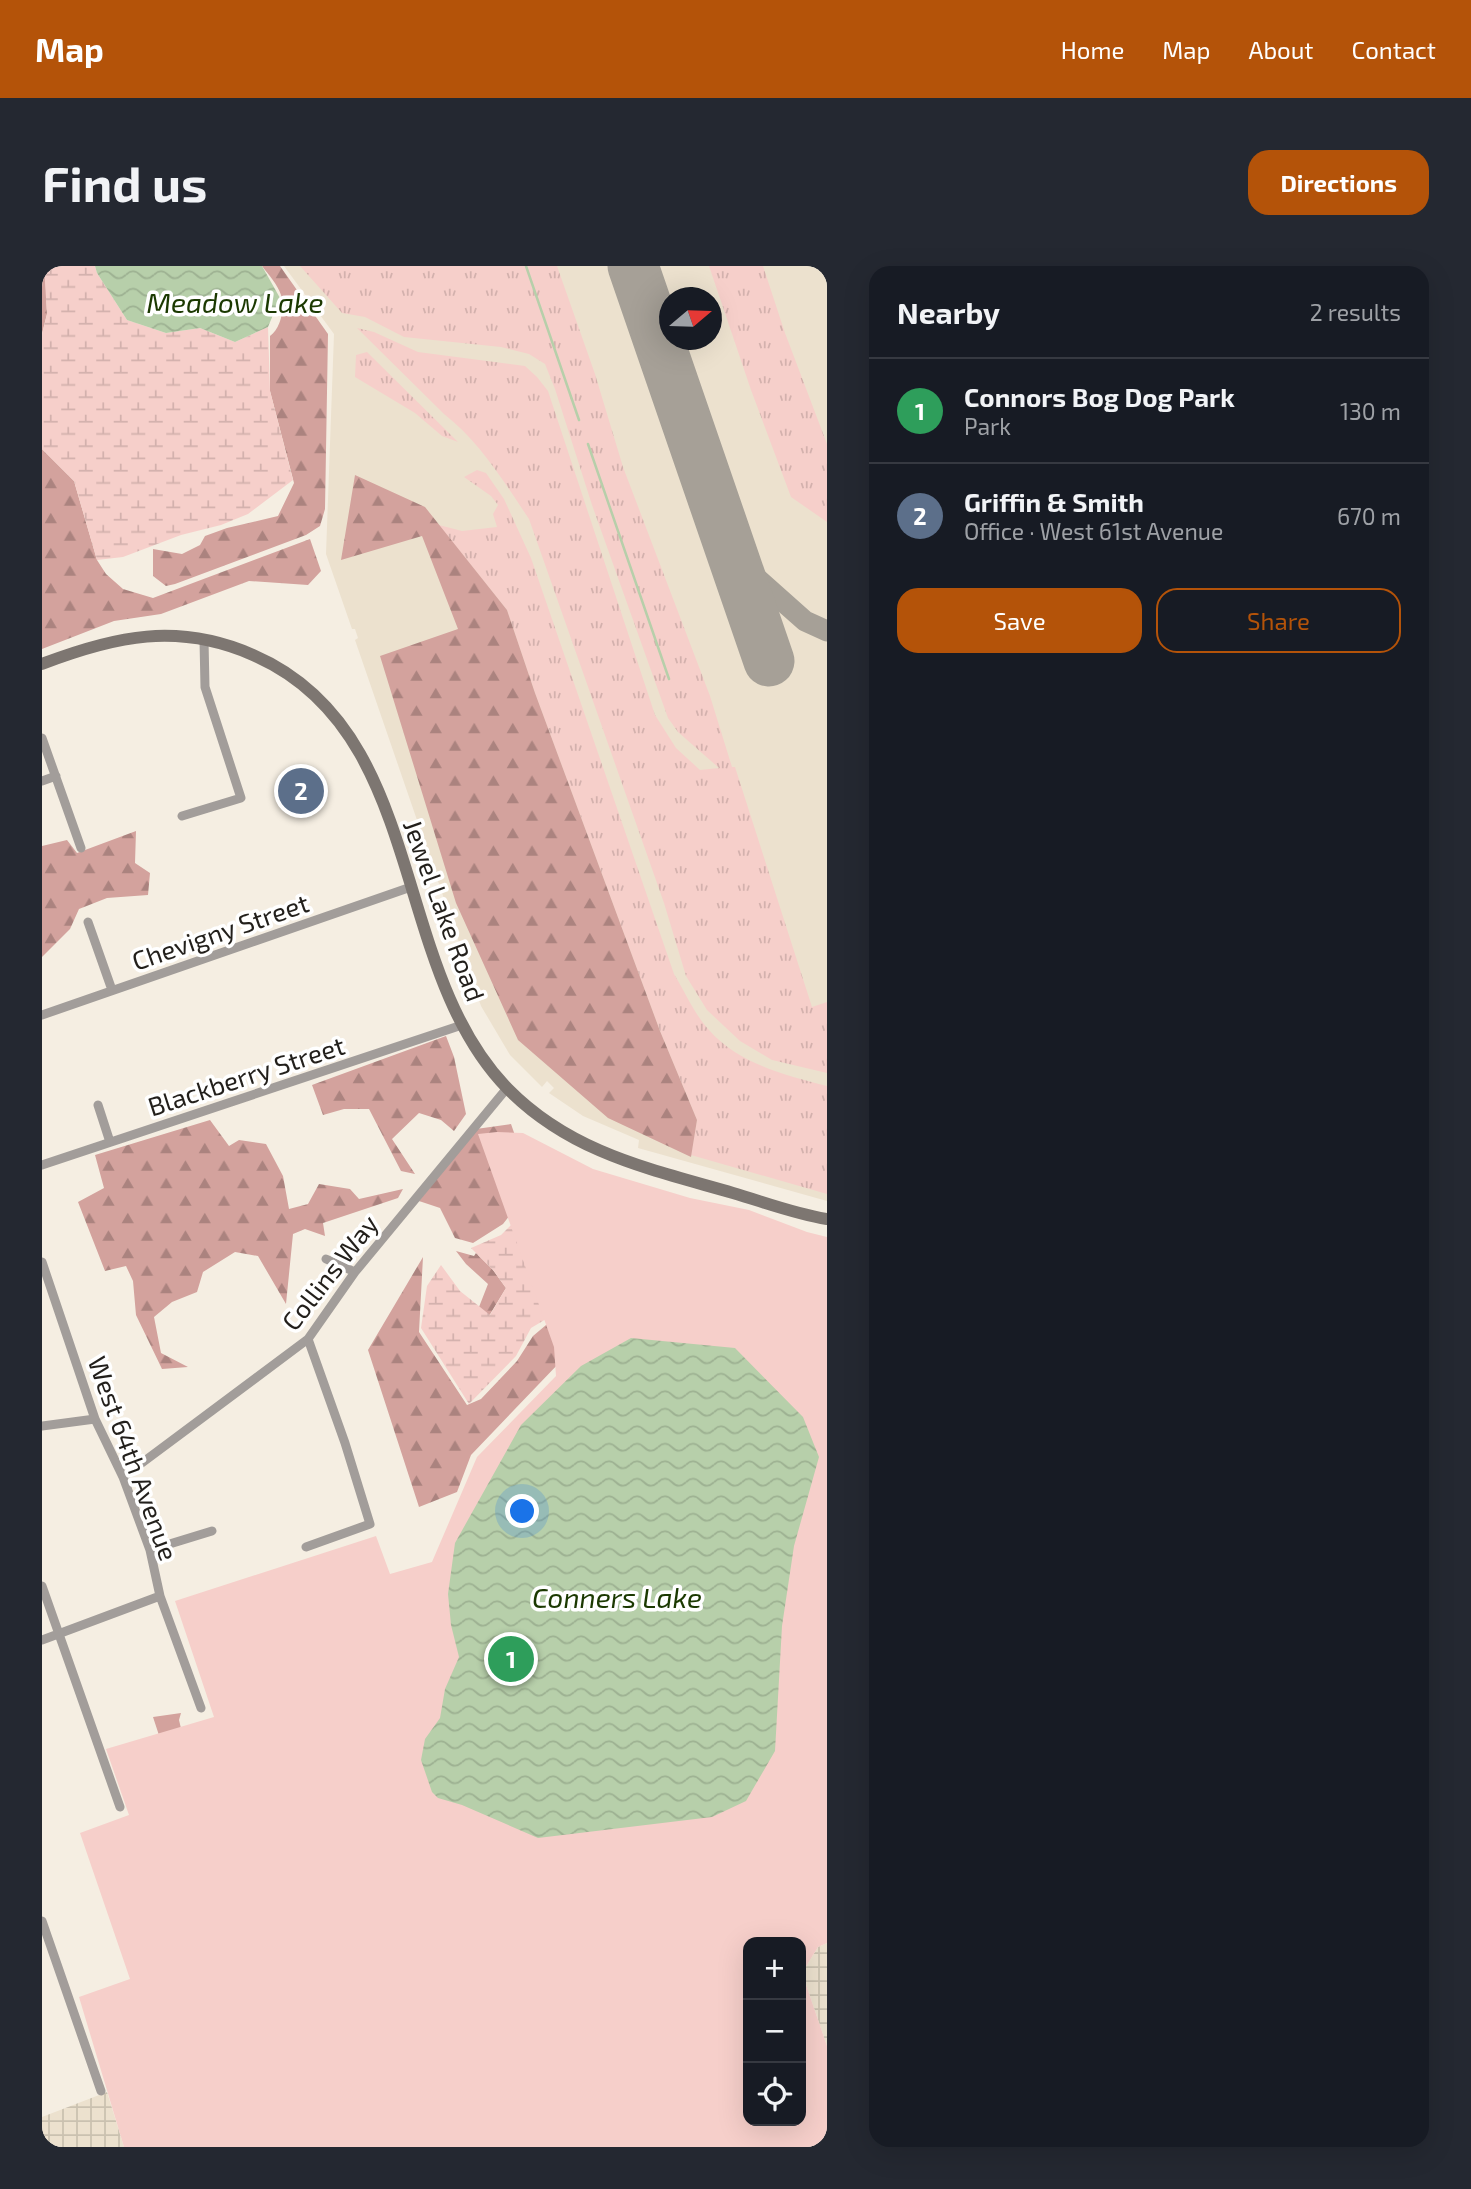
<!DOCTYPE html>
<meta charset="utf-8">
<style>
:root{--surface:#171b24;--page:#242831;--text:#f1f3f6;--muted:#9ea1a6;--line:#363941;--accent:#b45309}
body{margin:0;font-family:"Exo 2",sans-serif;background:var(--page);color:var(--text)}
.controls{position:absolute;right:21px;bottom:21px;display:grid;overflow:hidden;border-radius:14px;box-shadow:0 7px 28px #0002}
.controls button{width:63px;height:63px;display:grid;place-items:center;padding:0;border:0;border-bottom:2px solid var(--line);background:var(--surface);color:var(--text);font:35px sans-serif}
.compass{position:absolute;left:617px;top:21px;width:63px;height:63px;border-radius:50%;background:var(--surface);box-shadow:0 7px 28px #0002;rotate:71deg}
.you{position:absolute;left:481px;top:1246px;width:24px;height:24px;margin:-18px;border:5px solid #fff;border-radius:50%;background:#1a73e8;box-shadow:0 0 0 10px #1a73e833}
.badge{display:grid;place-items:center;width:46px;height:46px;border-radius:50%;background:var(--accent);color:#fff;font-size:23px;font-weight:700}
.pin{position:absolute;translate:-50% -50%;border:4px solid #fff;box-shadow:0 2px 7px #0006}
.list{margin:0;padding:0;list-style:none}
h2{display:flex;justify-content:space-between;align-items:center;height:91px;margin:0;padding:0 28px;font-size:30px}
h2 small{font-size:23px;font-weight:400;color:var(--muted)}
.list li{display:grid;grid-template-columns:46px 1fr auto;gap:21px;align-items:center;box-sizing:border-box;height:105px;padding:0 28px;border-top:2px solid var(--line)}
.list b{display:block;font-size:26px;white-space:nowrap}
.list p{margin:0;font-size:23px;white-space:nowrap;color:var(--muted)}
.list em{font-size:23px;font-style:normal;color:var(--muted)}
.actions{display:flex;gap:14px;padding:21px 28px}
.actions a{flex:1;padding:16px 0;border:2px solid var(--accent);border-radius:21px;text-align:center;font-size:24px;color:var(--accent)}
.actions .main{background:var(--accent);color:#fff}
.icon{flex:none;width:38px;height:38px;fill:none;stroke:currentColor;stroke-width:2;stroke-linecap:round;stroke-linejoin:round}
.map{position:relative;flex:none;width:785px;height:1881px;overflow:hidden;border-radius:21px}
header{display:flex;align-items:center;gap:42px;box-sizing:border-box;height:98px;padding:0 35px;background:var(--accent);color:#fff}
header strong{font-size:33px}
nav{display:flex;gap:38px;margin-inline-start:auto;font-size:24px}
.intro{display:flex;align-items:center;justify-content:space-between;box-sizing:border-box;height:168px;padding:0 42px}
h1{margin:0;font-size:49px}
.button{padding:18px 32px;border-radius:21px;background:var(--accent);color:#fff;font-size:24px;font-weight:700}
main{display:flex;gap:42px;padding:0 42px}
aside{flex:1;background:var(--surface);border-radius:21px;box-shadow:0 7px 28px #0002}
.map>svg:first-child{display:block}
</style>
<header>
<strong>Map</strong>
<nav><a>Home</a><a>Map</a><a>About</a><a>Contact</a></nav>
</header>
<div class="intro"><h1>Find us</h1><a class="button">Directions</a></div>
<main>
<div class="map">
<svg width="785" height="1881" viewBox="0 0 785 1881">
<defs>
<pattern id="industrial-grid" width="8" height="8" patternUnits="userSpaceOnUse" patternTransform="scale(1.75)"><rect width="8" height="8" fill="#ece1ce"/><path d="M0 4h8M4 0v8" fill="none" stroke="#cac1b0"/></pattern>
<pattern id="grass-tufts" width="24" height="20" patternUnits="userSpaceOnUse" patternTransform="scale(1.75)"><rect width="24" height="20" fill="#f6cfca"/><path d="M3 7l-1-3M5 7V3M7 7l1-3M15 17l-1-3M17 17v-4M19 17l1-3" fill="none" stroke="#d3b1ad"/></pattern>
<pattern id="forest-firs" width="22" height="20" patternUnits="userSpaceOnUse" patternTransform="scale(1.75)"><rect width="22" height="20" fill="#d3a29d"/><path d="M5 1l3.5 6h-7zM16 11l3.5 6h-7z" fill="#ab837f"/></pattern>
<pattern id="wetland-marsh" width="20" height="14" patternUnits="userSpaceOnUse" patternTransform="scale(1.75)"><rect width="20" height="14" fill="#f6cfca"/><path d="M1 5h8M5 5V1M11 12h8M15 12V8" fill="none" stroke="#d3b1ad"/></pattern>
<pattern id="water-waves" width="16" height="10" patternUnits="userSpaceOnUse" patternTransform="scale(1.75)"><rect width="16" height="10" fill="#b7cfaa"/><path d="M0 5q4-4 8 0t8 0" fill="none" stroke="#9db192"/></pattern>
</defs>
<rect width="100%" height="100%" fill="#f5eee2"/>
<path fill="#ece1ce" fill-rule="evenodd" d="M242,0H785V935L596,882L597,874L541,850L507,827L512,822L505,815L500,821L468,789L439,740L313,374L316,372L313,363H310L284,288L292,68ZM628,32H670V74H628Z"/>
<path fill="url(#industrial-grid)" d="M785,1677V1780L760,1707L776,1681Z
M65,1826L82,1881H0V1851Z"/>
<path fill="url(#grass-tufts)" d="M258,0H515L553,108L581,201L668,430L690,501H693L770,741L785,736V807L730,794L698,775L665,744L644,710L622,637L487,253C462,216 438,176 402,148L315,62L332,66L376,86L483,100L495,111L506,125L613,449L634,482L658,504L677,502L636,466L626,452L550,239L513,123L503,98L487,88L459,81L362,71L323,51L300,47Z
M667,0H721L743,67L785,178V256L749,231L709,124Z
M325,86L416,176L400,170L373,147L313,111L314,89Z
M435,204L444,207L462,233L489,292L632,708C643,726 653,749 667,764C697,798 743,809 785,820V928L649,889L655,854L618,765L493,427L465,344L397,259L420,265L455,261L451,248L456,239L449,230L422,211Z"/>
<path fill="url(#forest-firs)" d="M0,0L3,2L5,48L0,68Z
M220,0H238L286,68L283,243L278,260L264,269L133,318L124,320L111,310V283L140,288L158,279L163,270L185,262L236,250L252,217L228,125V70C239,62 243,42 239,29C236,19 226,8 220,0Z
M0,183L32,215L55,294L64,308L81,323L111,332L268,273L279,305L266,319L207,315L119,348L72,355L0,383Z
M313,209L383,241L465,344L493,427L618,765L655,854L649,891L566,852L476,774L414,637L338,390L416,363L380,270L299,294Z
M94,565L93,597L108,607L106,629L65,632L37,643L28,663L0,691V580L25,574L35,587Z
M404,770L412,791L424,848L412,865L399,854L377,847L350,873L373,908L359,905L327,843H302L281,849L270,819Z
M168,854L187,880L197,874L224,878L241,910L247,943L266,938L277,918L308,923L317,933L361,923L356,932L281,957L283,970L263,963L251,968L244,1038L216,990L193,986L161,1006L155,1026L130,1036L112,1051L119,1087L146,1101L120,1103L94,1049L91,1015L84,1000L63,1005L36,936L62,922L53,889Z
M469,858L483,898L475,940L461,958L431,977L413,972L398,942L377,935L434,863Z
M414,985L432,990L434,987L451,1004L464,1022L447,1050L437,1041L446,1018L424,998Z
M381,991L377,1066L425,1139L439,1133L475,1095L491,1070L510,1054L519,1095L429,1189L415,1226L377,1241L326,1084Z
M139,1447L137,1454L143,1479L131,1512L111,1451Z"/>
<path fill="url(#wetland-marsh)" d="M2,0H53L55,7L85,54L124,67L158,62L193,76L226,61L228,125L251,214L206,248L179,259L139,269L81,291L55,294L32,215L0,183V68L5,48Z
M478,950L531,1037L489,1062L474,1090L427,1138L379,1062L385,1020L399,999L418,1025L448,1049L464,1022L451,1004L429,982L459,969Z"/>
<path fill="#f6cfca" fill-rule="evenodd" d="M455,866L481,867L551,903L648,932L707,944L765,966L785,971V1677L776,1681L760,1707L785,1780V1881H82L37,1731L88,1713L38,1567L87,1549L64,1483L172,1451L133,1335L334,1270L348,1308L390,1296L435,1191L514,1110L512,1081L436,868ZM706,1676H759V1855H706Z"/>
<path fill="url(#water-waves)" d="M53,0H220L238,32L226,61L193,76L158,62L124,67L85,54L55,7Z
M589,1072L693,1082L761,1151L777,1191L752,1280L740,1360L733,1485L704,1535L670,1551L496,1572L420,1539L396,1532L390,1526L379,1494L383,1473L398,1452L403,1423L417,1391L409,1359L406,1328L413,1277L479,1159L539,1100Z"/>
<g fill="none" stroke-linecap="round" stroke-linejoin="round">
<path stroke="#b7cfaa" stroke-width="2.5" d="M484,0L537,154
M546,178L627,413"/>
<path stroke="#a6a097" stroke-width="21" d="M692,292L763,355L785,365"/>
<path stroke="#a6a097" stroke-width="51" d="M591,0L727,395"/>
<path stroke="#a29d9a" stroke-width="9" d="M0,472L39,582
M0,515L14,510
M140,550L199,532L163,421L162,374
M46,656L70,724
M0,749L369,621
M56,839L68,876
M0,899L420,759
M284,993L313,1006
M0,996L53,1153L81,1211L108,1284L118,1330L159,1442
M0,1160L53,1153
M81,1211L266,1073L313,1006L465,822
M264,1281L328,1258L303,1177L266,1073
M108,1284L170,1265
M0,1320L78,1541
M0,1374L118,1330
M0,1655L59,1825"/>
<path stroke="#7d7671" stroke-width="12" d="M0,398C73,370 136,356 211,389C387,465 346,701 466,823C529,887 608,903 691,927C722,936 753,948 785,953"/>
</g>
<g text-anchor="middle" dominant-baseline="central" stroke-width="7" stroke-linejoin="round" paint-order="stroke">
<g font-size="26" fill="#221f1b" stroke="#fff">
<text transform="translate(403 644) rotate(70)">Jewel Lake Road</text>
<text transform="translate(178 665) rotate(-19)">Chevigny Street</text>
<text transform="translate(204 809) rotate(-18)">Blackberry Street</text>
<text transform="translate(287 1006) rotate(-52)">Collins Way</text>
<text transform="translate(92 1192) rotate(70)">West 64th Avenue</text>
</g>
<g font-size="28" font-style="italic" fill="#1b3901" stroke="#fff">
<text x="193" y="36">Meadow Lake</text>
<text x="575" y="1331">Conners Lake</text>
</g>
</g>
</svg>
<div class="controls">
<button>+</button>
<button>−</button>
<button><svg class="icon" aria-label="locate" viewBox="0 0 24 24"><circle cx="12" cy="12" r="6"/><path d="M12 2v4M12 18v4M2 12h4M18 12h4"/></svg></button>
</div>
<svg class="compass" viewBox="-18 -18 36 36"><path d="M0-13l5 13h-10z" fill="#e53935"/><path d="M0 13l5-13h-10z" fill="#9ea1a6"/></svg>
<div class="you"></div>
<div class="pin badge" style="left:469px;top:1393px;background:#2e9e5b">1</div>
<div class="pin badge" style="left:259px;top:525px;background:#5c6f8a">2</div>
</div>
<aside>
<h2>Nearby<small>2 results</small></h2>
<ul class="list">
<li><span class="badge" style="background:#2e9e5b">1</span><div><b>Connors Bog Dog Park</b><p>Park</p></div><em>130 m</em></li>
<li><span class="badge" style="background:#5c6f8a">2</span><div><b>Griffin &amp; Smith</b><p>Office · West 61st Avenue</p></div><em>670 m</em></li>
</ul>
<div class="actions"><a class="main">Save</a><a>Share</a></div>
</aside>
</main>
